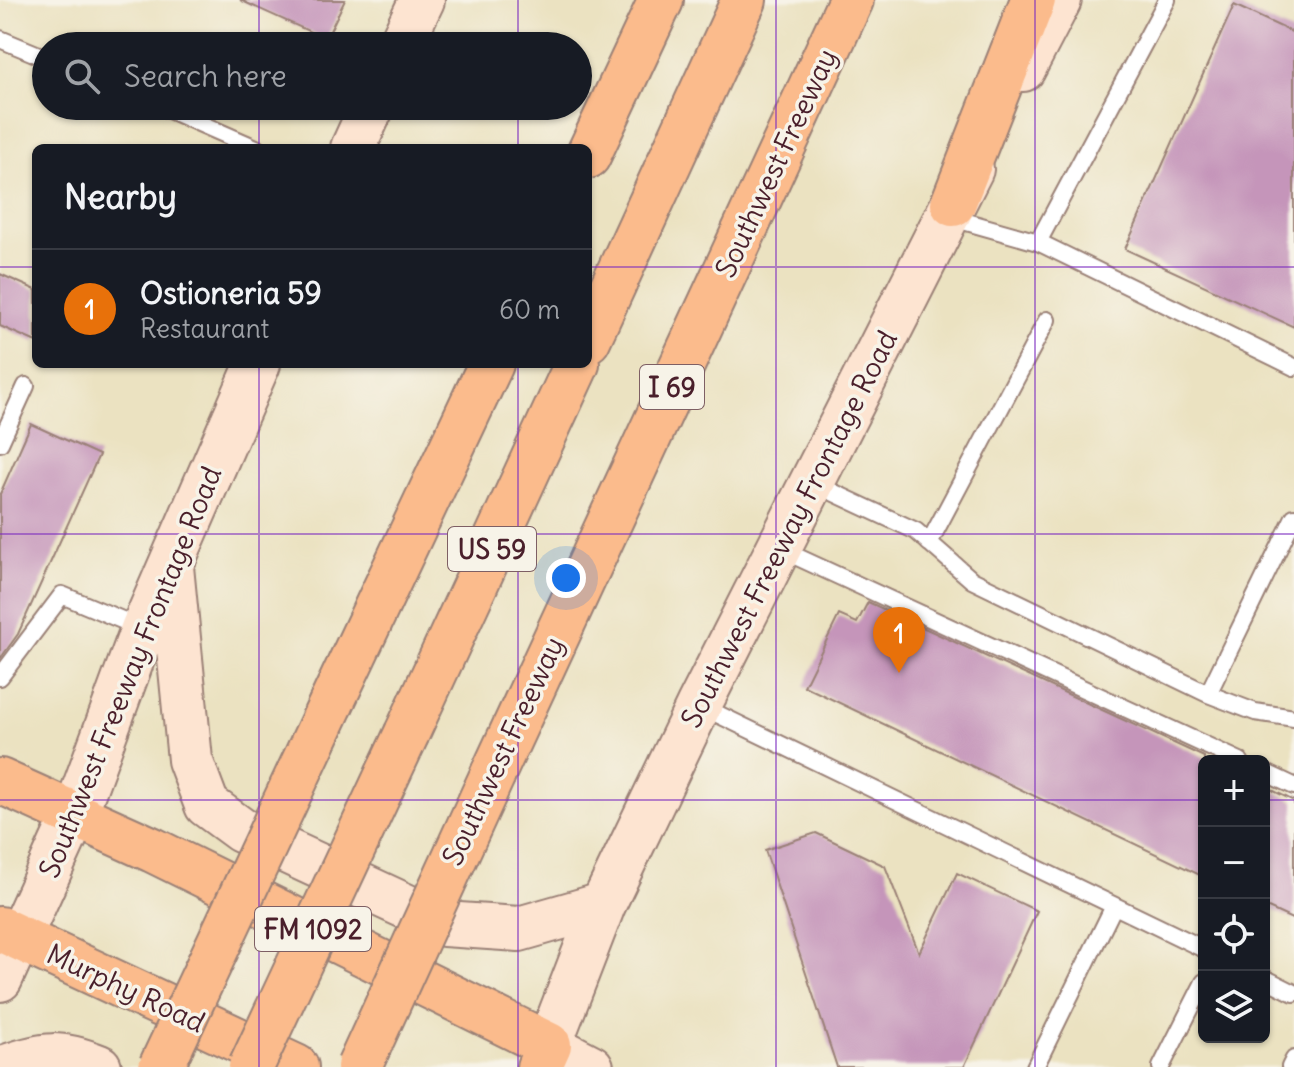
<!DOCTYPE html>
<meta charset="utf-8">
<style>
:root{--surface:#171b24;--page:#242831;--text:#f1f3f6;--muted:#9ea1a6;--line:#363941;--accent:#c8321e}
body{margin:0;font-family:Delius,sans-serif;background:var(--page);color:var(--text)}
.controls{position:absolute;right:24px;bottom:24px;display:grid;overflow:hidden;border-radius:12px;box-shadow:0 2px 6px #0004}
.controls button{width:72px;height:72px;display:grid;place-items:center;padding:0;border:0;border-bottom:2px solid var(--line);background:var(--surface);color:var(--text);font:40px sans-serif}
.you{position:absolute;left:566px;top:578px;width:28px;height:28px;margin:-20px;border:6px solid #fff;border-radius:50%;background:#1a73e8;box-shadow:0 0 0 12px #1a73e833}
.badge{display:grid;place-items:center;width:52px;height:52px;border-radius:50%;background:var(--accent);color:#fff;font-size:26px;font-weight:700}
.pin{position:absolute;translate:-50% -66px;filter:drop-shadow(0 2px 4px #0008)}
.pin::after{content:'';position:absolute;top:42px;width:28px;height:24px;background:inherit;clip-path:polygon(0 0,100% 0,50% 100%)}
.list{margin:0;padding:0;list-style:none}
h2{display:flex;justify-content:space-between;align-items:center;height:104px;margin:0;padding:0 32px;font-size:34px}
h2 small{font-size:26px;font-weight:400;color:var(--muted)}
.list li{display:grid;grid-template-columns:52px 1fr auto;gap:24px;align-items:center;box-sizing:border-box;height:120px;padding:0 32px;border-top:2px solid var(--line)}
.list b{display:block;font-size:30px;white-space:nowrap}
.list p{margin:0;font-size:26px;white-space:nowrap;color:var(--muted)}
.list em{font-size:26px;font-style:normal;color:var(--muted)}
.icon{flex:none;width:44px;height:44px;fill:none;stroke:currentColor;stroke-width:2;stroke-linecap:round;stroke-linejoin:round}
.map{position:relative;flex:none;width:1294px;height:1067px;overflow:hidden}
.search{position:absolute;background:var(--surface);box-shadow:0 2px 6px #0004;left:32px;top:32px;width:560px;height:88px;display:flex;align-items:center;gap:20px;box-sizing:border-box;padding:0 28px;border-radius:44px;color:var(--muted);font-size:30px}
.panel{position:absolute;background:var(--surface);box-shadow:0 2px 6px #0004;left:32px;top:144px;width:560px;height:224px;border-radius:12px}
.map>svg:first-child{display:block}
</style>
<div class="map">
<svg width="1294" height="1067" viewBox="0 0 1294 1067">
<rect width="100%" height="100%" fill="#f7f3e8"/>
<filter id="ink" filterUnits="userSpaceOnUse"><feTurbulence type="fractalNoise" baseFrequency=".0125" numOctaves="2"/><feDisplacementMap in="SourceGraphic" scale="16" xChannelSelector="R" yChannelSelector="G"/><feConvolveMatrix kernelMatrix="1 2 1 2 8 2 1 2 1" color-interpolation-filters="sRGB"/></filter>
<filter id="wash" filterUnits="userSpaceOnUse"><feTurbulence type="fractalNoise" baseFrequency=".006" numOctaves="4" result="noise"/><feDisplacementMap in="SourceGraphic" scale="32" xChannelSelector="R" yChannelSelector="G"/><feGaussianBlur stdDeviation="1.8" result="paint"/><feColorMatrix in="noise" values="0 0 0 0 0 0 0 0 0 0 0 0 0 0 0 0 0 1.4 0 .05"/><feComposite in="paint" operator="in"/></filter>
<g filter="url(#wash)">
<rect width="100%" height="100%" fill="#ebe2c1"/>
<g id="blocks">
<path fill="#c595ba" d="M240,0H345L326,39Z
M1234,5L1294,33V327L1125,249Z
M0,274L36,290V342L0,326Z
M31,424L99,455L18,634L0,659V494Z
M868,602L1204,757V877L804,686L839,615L857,623Z
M1264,786L1294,801V920L1264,906Z
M816,833L885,866L919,953L957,873L1037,911L964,1067H837L765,850Z"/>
</g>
</g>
<g filter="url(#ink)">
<use href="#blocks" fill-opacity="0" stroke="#9a8076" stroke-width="2"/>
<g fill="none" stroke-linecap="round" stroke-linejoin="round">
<g stroke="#9a8076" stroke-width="20">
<path id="service" d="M0,39L46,58
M160,106L256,148
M949,217L1038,242L1167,0
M1038,242L1294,367
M0,443L26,386
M813,483L916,531L972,580L1208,694L1255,712L1294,718
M929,543L1047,320
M780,549L1240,761
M0,677L62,595L141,628
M1208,694L1294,517
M701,706L1204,949
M1264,772L1294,786
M1264,978L1294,993
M1035,1067L1114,906
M1161,1067L1204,982
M1290,1067L1294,1059"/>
</g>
<g stroke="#9a8076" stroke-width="48">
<path id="secondary" d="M400,46L422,0
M1023,69L1059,0
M353,148L372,106
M171,567L190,760L207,805L241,830L444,924L519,929L603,905
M0,979L75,814L143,629L258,364
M6,1067C45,1053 60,1052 99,1067
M591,1067L549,1045L603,905L699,705L971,169"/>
</g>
<g stroke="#9a8076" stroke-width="48">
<path id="primary" d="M0,781L153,850L549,1045L539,1067
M0,929L296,1067"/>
</g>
<g stroke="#9a8076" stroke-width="48">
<path id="motorway" d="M588,156L661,0
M953,204L1033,0
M588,340L744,0
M331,704L491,364
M407,733L577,364
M493,774L851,0"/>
</g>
<use href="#service" stroke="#fff" stroke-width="16"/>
<use href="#secondary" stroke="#fde4d1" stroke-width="44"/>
<use href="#primary" stroke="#fbbb8c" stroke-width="44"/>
<use href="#motorway" stroke="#fbbb8c" stroke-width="44"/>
<g stroke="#9a8076" stroke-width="48" stroke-linecap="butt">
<path id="motorway-bridge" d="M161,1067L331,704
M251,1067L407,733
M359,1067L493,774"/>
</g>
<use href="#motorway-bridge" stroke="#fbbb8c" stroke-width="44"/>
</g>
</g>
<path fill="none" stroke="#7b2cbf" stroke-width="2" stroke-opacity="0.55" d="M259,0V46M518,0V46M776,0V1067M1035,0V1067M259,106V148M518,106V148M0,267H36M588,267H1294M259,364V1067M518,364V1067M0,534H1294M0,800H1204M1264,800H1294"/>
<g text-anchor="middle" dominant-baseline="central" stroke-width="7" stroke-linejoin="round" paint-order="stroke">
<g fill="#f7f3e8" stroke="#7e5f64" stroke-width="2">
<rect x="640" y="365" width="64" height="44" rx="6"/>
<rect x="448" y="527" width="88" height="44" rx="6"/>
<rect x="255" y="907" width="116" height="44" rx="6"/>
</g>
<g font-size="26" font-weight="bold" fill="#4a1f2b">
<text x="672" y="387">I 69</text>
<text x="492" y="549">US 59</text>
<text x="313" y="929">FM 1092</text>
</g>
<g font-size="28" fill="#4a1f2b" stroke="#f7f3e8">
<text transform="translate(776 163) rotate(-65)">Southwest Freeway</text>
<text transform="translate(789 529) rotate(-63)">Southwest Freeway Frontage Road</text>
<text transform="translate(130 672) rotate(-68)">Southwest Freeway Frontage Road</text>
<text transform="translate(503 751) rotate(-65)">Southwest Freeway</text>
<text transform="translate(126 988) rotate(25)">Murphy Road</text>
</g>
</g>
</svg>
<div class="controls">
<button>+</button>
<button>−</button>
<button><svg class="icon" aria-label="locate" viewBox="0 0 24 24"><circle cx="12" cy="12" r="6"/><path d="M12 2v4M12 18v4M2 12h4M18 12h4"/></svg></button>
<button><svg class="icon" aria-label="layers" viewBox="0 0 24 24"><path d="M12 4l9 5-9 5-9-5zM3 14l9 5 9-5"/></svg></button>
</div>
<div class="you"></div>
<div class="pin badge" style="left:899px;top:673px;background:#e8710a">1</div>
<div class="search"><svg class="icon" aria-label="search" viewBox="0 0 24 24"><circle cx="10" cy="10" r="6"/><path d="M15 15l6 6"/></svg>Search here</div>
<section class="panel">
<h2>Nearby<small></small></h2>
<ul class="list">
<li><span class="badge" style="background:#e8710a">1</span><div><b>Ostioneria 59</b><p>Restaurant</p></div><em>60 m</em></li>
</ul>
</section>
</div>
